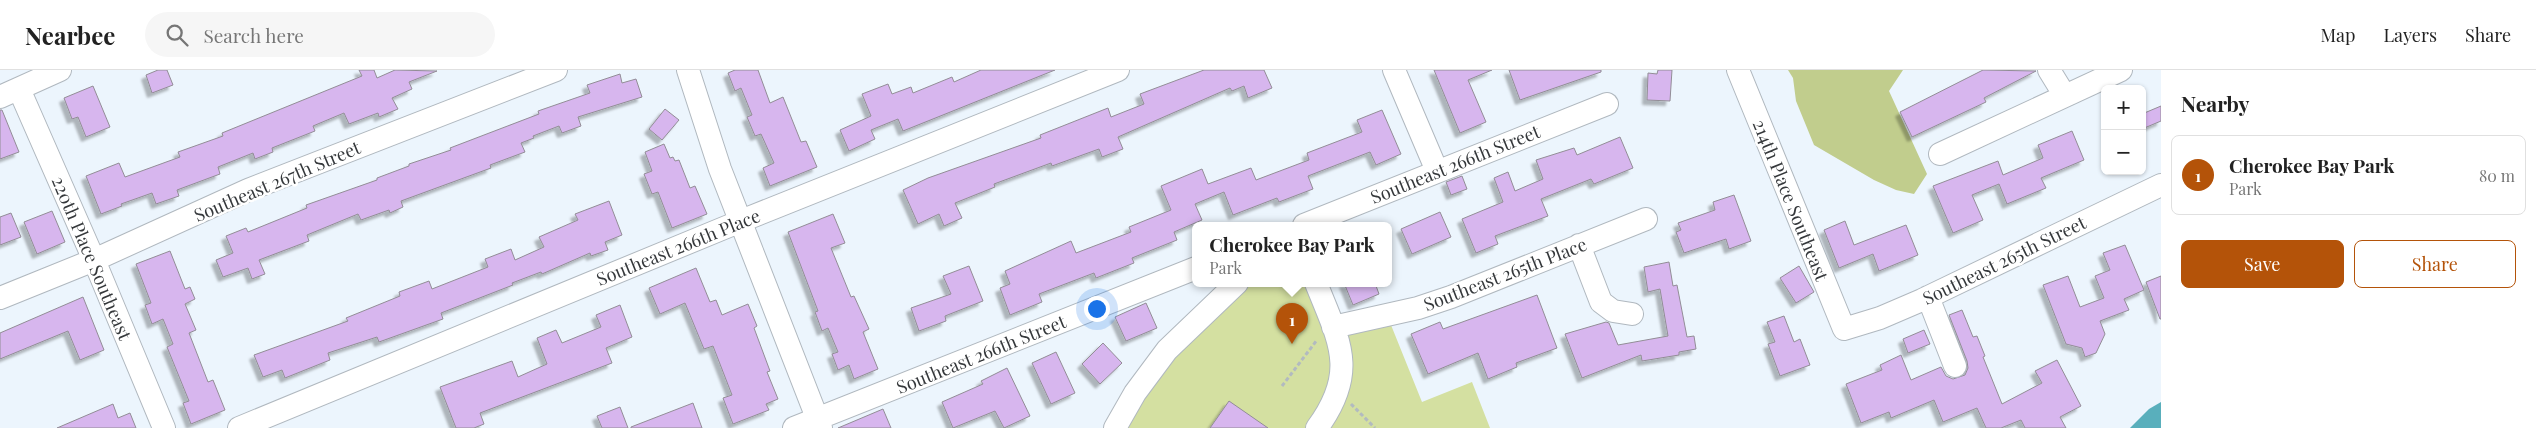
<!DOCTYPE html>
<meta charset="utf-8">
<style>
:root{--surface:#fff;--page:#f6f6f6;--text:#222;--muted:#767676;--line:#e0e0e0;--accent:#b45309}
body{margin:0;font-family:"Playfair Display",serif;background:var(--page);color:var(--text)}
.controls{position:absolute;right:15px;top:15px;display:grid;overflow:hidden;border-radius:8px;box-shadow:0 1px 4px #0004}
.controls button{width:45px;height:45px;display:grid;place-items:center;padding:0;border:0;border-bottom:1px solid var(--line);background:var(--surface);color:var(--text);font:25px sans-serif}
.you{position:absolute;left:1096px;top:238px;width:18px;height:18px;margin:-12px;border:4px solid #fff;border-radius:50%;background:#1a73e8;box-shadow:0 0 0 8px #1a73e833}
.badge{display:grid;place-items:center;width:32px;height:32px;border-radius:50%;background:var(--accent);color:#fff;font-size:16px;font-weight:700}
.pin{position:absolute;translate:-50% -41px;filter:drop-shadow(0 1px 2px #0008)}
.pin::after{content:'';position:absolute;top:26px;width:18px;height:15px;background:inherit;clip-path:polygon(0 0,100% 0,50% 100%)}
.popup{position:absolute;left:1192px;top:152px;width:200px;height:65px;box-sizing:border-box;display:grid;place-content:center;border-radius:8px;background:var(--surface);filter:drop-shadow(0 1px 4px #0005);font-size:16px;white-space:nowrap;color:var(--muted)}
.popup b{font-size:19px;color:var(--text)}
.popup::after{content:'';position:absolute;left:50%;top:100%;margin-left:-10px;border:10px solid transparent;border-top-color:var(--surface)}
.list{margin:0;padding:0;list-style:none}
h2{display:flex;justify-content:space-between;align-items:center;height:65px;margin:0;padding:0 20px;font-size:21px}
h2 small{font-size:16px;font-weight:400;color:var(--muted)}
.list li{display:grid;grid-template-columns:32px 1fr auto;gap:15px;align-items:center;box-sizing:border-box;height:80px;margin:0 10px 10px;padding:0 10px;border:1px solid var(--line);border-radius:8px}
.list b{display:block;font-size:19px;white-space:nowrap}
.list p{margin:0;font-size:16px;white-space:nowrap;color:var(--muted)}
.list em{font-size:16px;font-style:normal;color:var(--muted)}
.actions{display:flex;gap:10px;padding:15px 20px}
.actions a{flex:1;padding:11px 0;border:1px solid var(--accent);border-radius:8px;text-align:center;font-size:18px;color:var(--accent)}
.actions .main{background:var(--accent);color:#fff}
.icon{flex:none;width:28px;height:28px;fill:none;stroke:currentColor;stroke-width:2;stroke-linecap:round;stroke-linejoin:round}
.map{position:relative;flex:none;width:2161px;height:358px;overflow:hidden}
header{display:flex;align-items:center;gap:30px;box-sizing:border-box;height:70px;padding:0 25px;background:var(--surface);border-bottom:1px solid var(--line)}
header strong{font-size:24px}
nav{display:flex;gap:28px;margin-inline-start:auto;font-size:18px}
.search{width:350px;height:45px;background:var(--page);display:flex;align-items:center;gap:12px;box-sizing:border-box;padding:0 18px;border-radius:28px;color:var(--muted);font-size:19px}
main{display:flex}
aside{flex:1;background:var(--surface)}
.map>svg:first-child{display:block}
</style>
<header>
<strong>Nearbee</strong>
<div class="search"><svg class="icon" aria-label="search" viewBox="0 0 24 24"><circle cx="10" cy="10" r="6"/><path d="M15 15l6 6"/></svg>Search here</div>
<nav><a>Map</a><a>Layers</a><a>Share</a></nav>
</header>
<main>
<div class="map">
<svg width="2161" height="358" viewBox="0 0 2161 358">
<defs>
<filter id="shadow"><feDropShadow dx="-4.5" dy="4.5" stdDeviation="1" flood-color="#0004"/></filter>
</defs>
<rect width="100%" height="100%" fill="#ecf5fd"/>
<path fill="#d4e0a1" d="M1252,213H1306L1329,267L1391,255L1422,332L1472,312L1490,358H1123L1179,280Z"/>
<path fill="#c1cd8d" d="M1788,0H1903L1889,21L1927,104L1914,124L1896,120L1874,110L1814,75L1796,31L1793,8Z"/>
<path fill="#59afbc" d="M2161,332V358H2130L2149,339Z"/>
<path fill="#d7b6ee" stroke="#928d96" filter="url(#shadow)" d="M158,0H167L173,15L152,23L146,5Z
M359,0H374L377,8L395,0L437,1L409,12L412,19L392,28L398,39L379,47L378,43L349,54L344,43L313,56L315,61L272,78L273,82L255,89L253,83L218,97L220,104L177,120L179,126L156,134L152,123L121,134L122,136L101,144L86,106L119,93L125,107L180,87L178,82L223,66L222,63L362,6Z
M735,0H758L770,33L783,27L801,72L806,71L817,97L770,116L763,98L774,93L761,64L755,66L747,47L752,45L741,18L735,21L728,3Z
M981,0H1055L903,61L898,49L871,60L875,69L849,81L840,60L871,46L862,24L888,14L892,24L911,17L913,23L952,7L954,12Z
M1204,0H1264L1272,18L1248,28L1244,16L1232,21L1230,18L1118,67L1123,79L1102,87L1099,79L1052,96L1051,93L994,114L995,117L955,133L962,148L944,156L939,144L918,154L903,120L928,108L1041,68L1040,65L1108,38L1111,47L1144,34L1140,24Z
M1434,0H1492L1468,10L1486,52L1460,63Z
M1509,0H1601V2L1520,30Z
M1658,0H1672L1670,31L1647,30L1648,3L1657,4Z
M1983,0L2036,1L1984,28L1986,32L1912,67L1900,42Z
M620,4L622,13L636,9L642,27L578,47L581,56L562,63L559,56L533,66L534,68L521,73L525,82L490,95L491,98L401,131L403,137L390,143L389,140L361,150L358,144L307,165L309,171L259,190L265,204L252,209L248,198L223,207L216,190L233,183L226,166L246,158L248,162L307,138L306,135L377,110V108L409,96V94L451,80L450,78L539,44L538,41L590,23L587,15Z
M93,16L110,57L86,67L78,47L72,49L64,28Z
M2161,36V51L2142,59V44Z
M665,39L679,50L662,70L649,59Z
M0,40H2L19,82L0,89Z
M1382,40L1401,84L1376,95L1370,82L1308,106L1313,119L1279,132L1277,128L1233,145L1224,122L1195,134L1202,150L1174,162L1177,170L1132,188L1134,193L1096,208L1094,203L1039,224L1042,232L1010,245L1000,218L1010,214L1005,201L1071,171L1076,183L1131,162L1129,157L1171,140L1161,116L1202,99L1208,114L1251,98L1256,110L1309,90L1307,83L1362,62L1357,50Z
M2072,61L2084,90L2041,108L2046,118L2007,134L1999,114L1972,125L1983,150L1953,163L1933,116L1998,91L2003,105L2043,88L2038,75Z
M1620,67L1633,98L1594,114L1591,109L1541,129L1548,146L1495,166L1498,174L1476,183L1462,149L1503,132L1494,108L1508,102L1515,121L1543,109L1536,90L1574,78L1577,85Z
M664,74L670,88L673,87L675,91L679,90L690,118L695,116L707,144L672,158L658,122L652,124L644,104L652,101L645,82Z
M1462,106L1467,119L1451,125L1446,112Z
M1734,125L1751,171L1729,179L1726,169L1684,183L1676,162L1681,160L1678,153L1715,140L1713,132Z
M609,131L622,165L605,172L608,180L591,186L590,183L542,204L541,202L512,213L513,215L441,243L443,249L379,272L377,267L328,283L330,290L285,308L282,300L263,307L254,285L348,251L346,248L400,226L399,222L429,211L432,219L488,197L485,189L511,179L515,190L544,177L539,167L578,150L575,144Z
M52,141L65,172L37,184L24,152Z
M1440,142L1451,167L1412,184L1401,159Z
M11,143L21,167L0,175V147Z
M833,144L845,173L831,178L851,227L854,226L869,259L863,262L878,299L854,309L849,295L838,300L832,284L838,282L828,258L822,261L815,242L818,241L788,162Z
M1845,151L1854,175L1906,155L1918,185L1879,201L1873,184L1839,198L1824,160Z
M2125,175L2144,220L2124,229L2129,240L2100,251L2105,264L2096,283L2085,287L2082,278L2066,274L2043,215L2068,206L2080,237L2104,228L2095,206L2110,200L2103,183Z
M170,181L185,219L190,217L195,229L185,234L196,260L189,263L208,312L213,310L225,340L191,354L183,333L189,331L167,277L173,274L163,249L152,254L145,235L151,233L136,194Z
M1669,192L1673,216L1677,215L1687,267L1694,266L1696,279L1679,282V285L1642,291L1641,285L1582,308L1565,264L1606,252L1609,253L1618,275L1668,266L1660,219L1648,222L1644,197Z
M969,196L983,231L945,246L946,251L919,261L911,238L951,224L943,206Z
M1799,196L1814,222L1796,233L1780,208Z
M696,198L710,232L716,230L722,245L748,234L757,256L754,258L770,301L767,302L778,329L766,334L769,340L733,354L723,328L732,325L713,276L704,279L685,233L660,244L649,218Z
M2161,206V249H2160L2146,212Z
M1344,213H1375L1379,224L1353,235Z
M1537,225L1557,278L1516,293L1517,297L1488,309L1478,283L1428,304L1411,264L1440,252L1443,259Z
M83,227L104,280L80,290L68,261L0,289V263Z
M1146,233L1157,258L1126,271L1115,247Z
M620,235L632,267L606,278L612,293L480,343L484,354L474,358H456L440,317L512,291L518,307L547,294L537,268L556,260L562,273L601,257L596,245Z
M1962,240L1973,267L1977,266L1985,286L1983,287L2002,334L2042,313L2035,301L2057,290L2081,336L2060,347L2066,358H2025L2021,350L2001,358H1986L1977,338L1943,352L1934,330L1891,348L1889,342L1861,353L1846,314L1882,300L1880,295L1901,285L1911,310L1941,297L1946,306L1953,309L1965,305L1968,298L1967,291L1949,245Z
M1784,246L1794,272L1800,269L1810,295L1780,306L1768,274L1775,272L1767,252Z
M1924,260L1930,274L1908,283L1903,269Z
M1103,273L1122,293L1100,314L1082,294Z
M1056,282L1075,323L1051,334L1032,293Z
M1007,298L1030,346L1004,358L995,341L953,358L942,332L983,314L981,311Z
M1229,331L1268,358H1210Z
M693,333L702,358H631V357Z
M113,334L118,348L130,343L136,358H57Z
M620,337L628,358H602L597,346Z
M883,339L891,358H838Z"/>
<g fill="none" stroke-linecap="round" stroke-linejoin="round">
<g stroke="#b0b8bf" stroke-width="24">
<path id="minor" d="M688,0L720,99L821,358
M1394,0L1437,101
M1738,0L1844,259L1880,248L1922,230L2161,115
M2049,0L2065,26
M19,19L94,190L164,358
M0,27L60,0
M1940,84L2121,0
M1304,155L1607,34
M1579,175L1601,232L1613,241L1632,244
M1316,213C1339,271 1359,301 1317,358
M1928,227L1955,296
M0,228L94,190L248,120L556,0
M1333,257L1418,238L1451,227L1646,149
M239,358L741,151L1118,0
M794,358L1196,198
M1115,358L1135,323L1167,280L1237,213"/>
</g>
<path stroke="#b2bac0" stroke-width="3" stroke-dasharray="4 2.5" stroke-linecap="butt" d="M1282,316L1317,270
M1351,334L1375,358"/>
<use href="#minor" stroke="#fff" stroke-width="22"/>
</g>
<g text-anchor="middle" dominant-baseline="central" stroke-width="5" stroke-linejoin="round" paint-order="stroke">
<g font-size="18" fill="#35383b" stroke="#fff">
<text transform="translate(1455 94) rotate(-22)">Southeast 266th Street</text>
<text transform="translate(277 111) rotate(-23)">Southeast 267th Street</text>
<text transform="translate(1791 130) rotate(68)">214th Place Southeast</text>
<text transform="translate(678 177) rotate(-22)">Southeast 266th Place</text>
<text transform="translate(92 188) rotate(67)">220th Place Southeast</text>
<text transform="translate(2004 190) rotate(-26)">Southeast 265th Street</text>
<text transform="translate(1505 204) rotate(-21)">Southeast 265th Place</text>
<text transform="translate(981 284) rotate(-22)">Southeast 266th Street</text>
</g>
</g>
</svg>
<div class="controls">
<button>+</button>
<button>−</button>
</div>
<div class="you"></div>
<div class="pin badge" style="left:1292px;top:274px">1</div>
<div class="popup"><b>Cherokee Bay Park</b>Park</div>
</div>
<aside>
<h2>Nearby<small></small></h2>
<ul class="list">
<li><span class="badge">1</span><div><b>Cherokee Bay Park</b><p>Park</p></div><em>80 m</em></li>
</ul>
<div class="actions"><a class="main">Save</a><a>Share</a></div>
</aside>
</main>
